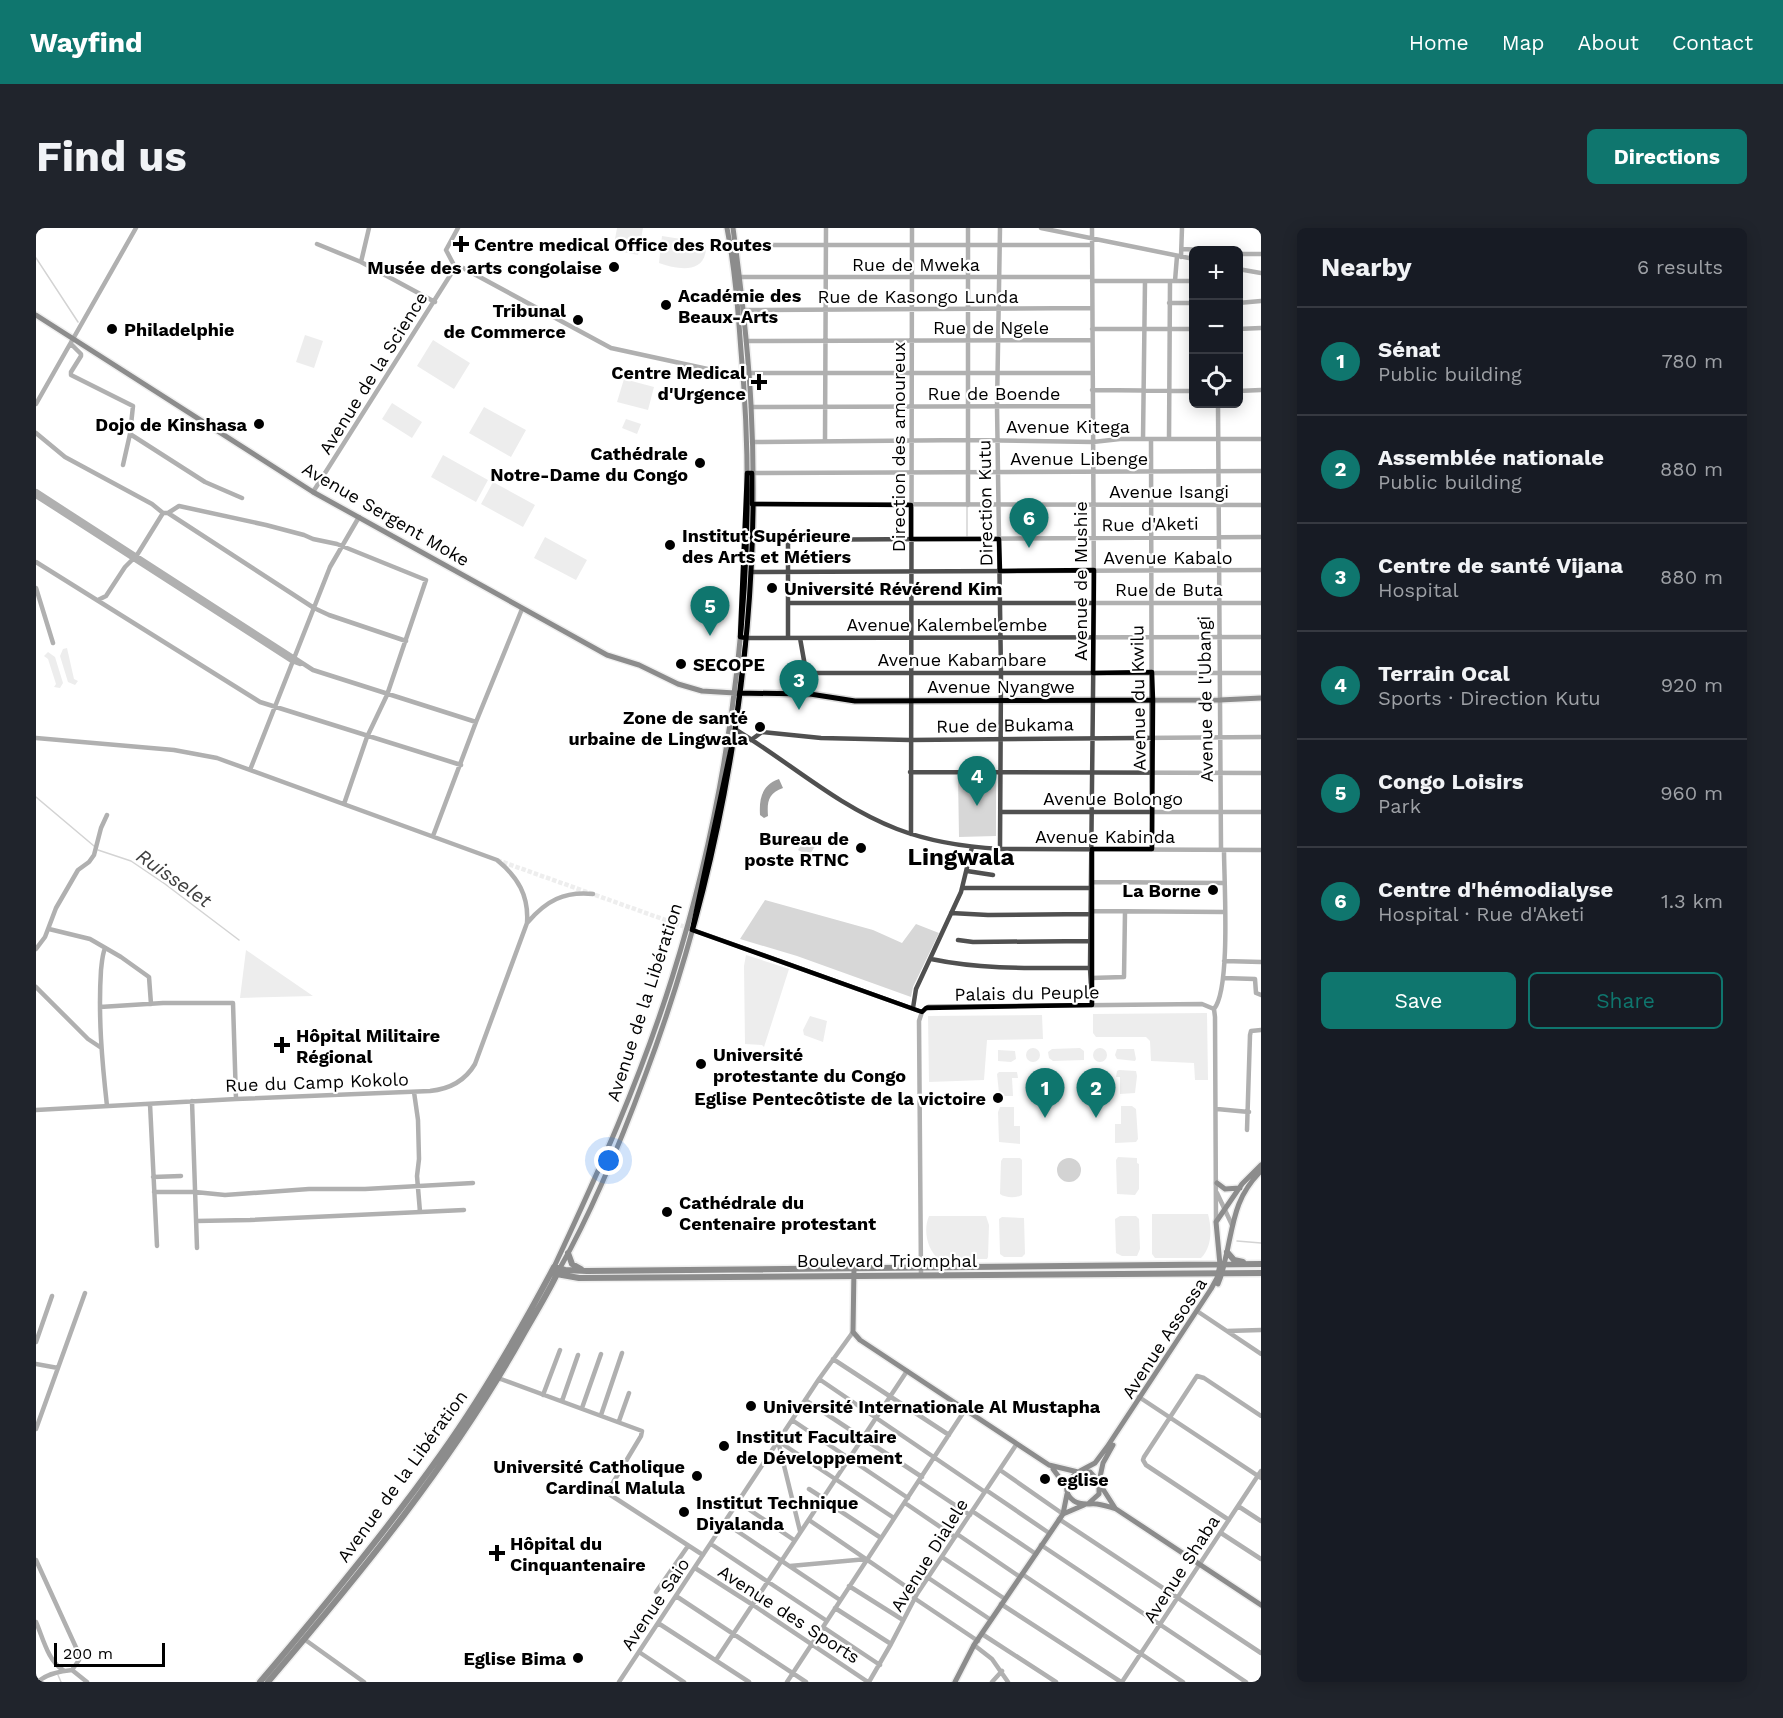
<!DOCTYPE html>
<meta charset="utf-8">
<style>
:root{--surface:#171b24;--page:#20242c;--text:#f1f3f6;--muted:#9ea1a6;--line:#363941;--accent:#0f766e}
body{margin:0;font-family:"Work Sans",sans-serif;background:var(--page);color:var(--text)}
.controls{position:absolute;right:18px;top:18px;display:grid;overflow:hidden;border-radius:9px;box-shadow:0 3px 15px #0003}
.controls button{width:54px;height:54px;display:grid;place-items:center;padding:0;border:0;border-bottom:2px solid var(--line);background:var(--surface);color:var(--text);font:30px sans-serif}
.scale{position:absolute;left:18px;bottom:15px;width:111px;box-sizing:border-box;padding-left:6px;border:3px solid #000;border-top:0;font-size:16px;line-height:21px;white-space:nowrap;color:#000;-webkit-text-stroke:4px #fff;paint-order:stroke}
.you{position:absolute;left:573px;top:933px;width:21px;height:21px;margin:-15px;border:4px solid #fff;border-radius:50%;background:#1a73e8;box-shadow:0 0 0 9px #1a73e833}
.badge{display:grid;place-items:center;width:39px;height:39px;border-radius:50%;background:var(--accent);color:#fff;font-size:20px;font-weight:700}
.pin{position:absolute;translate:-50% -50px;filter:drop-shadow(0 2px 3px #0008)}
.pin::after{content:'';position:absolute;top:32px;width:21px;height:18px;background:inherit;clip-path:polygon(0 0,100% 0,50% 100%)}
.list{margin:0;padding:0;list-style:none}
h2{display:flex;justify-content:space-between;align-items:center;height:78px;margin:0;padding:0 24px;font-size:26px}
h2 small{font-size:20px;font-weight:400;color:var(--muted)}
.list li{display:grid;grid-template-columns:39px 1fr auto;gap:18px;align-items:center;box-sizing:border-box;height:108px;padding:0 24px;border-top:2px solid var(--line)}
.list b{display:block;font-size:22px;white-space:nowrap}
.list p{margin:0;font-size:20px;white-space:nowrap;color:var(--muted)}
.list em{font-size:20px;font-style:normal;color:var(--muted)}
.actions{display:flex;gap:12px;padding:18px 24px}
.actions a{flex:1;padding:14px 0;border:2px solid var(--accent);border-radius:9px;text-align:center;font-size:21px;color:var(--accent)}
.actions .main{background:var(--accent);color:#fff}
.icon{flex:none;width:33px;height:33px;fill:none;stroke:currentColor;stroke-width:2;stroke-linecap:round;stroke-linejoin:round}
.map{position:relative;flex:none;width:1225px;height:1454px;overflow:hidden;border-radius:9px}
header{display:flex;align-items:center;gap:36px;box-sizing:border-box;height:84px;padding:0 30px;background:var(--accent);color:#fff}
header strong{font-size:28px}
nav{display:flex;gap:33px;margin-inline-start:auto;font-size:21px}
.intro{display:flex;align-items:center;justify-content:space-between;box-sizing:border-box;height:144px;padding:0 36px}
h1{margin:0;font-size:42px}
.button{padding:15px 27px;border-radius:9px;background:var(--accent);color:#fff;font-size:21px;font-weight:700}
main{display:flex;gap:36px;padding:0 36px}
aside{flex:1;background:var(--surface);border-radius:9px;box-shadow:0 3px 15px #0003}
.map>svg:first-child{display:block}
</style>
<header>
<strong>Wayfind</strong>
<nav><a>Home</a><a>Map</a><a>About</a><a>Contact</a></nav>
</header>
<div class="intro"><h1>Find us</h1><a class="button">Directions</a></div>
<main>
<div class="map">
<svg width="1225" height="1454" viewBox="0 0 1225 1454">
<rect width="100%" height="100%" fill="#fff"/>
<path fill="#d7d7d7" d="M581,0H607L602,27L577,22Z
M626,8L670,15C672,47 643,42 623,35Z
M269,107L287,113L278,140L260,134Z
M397,112L434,135L418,161L381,138Z
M588,151L618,159L612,182L581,174Z
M356,175L386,194L376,210L346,191Z
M448,179L490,202L475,229L433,205Z
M590,191L605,196L601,206L586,200Z
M407,227L452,252L440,274L395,249Z
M457,254L499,277L487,299L445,276Z
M509,309L551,332L540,352L498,330Z
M31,420L38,451L42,453L39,457L32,454L24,428L27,421Z
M12,424L19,429L27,455L24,460L18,459L20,456L12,431L8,428Z
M922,548H960V608L923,609Z
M770,609L781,615L773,628L762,622Z
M729,672L837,702L866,715L880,696L903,705L877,759L875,769L761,728L704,711Z
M210,722L277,768L204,770Z
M710,727L753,741L728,819L726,817L709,816L708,738Z
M1171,785L1172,852H1159L1158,835L1115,833L1114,813L1110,809H1060L1057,805V786Z
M1006,787L1007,811L951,812L948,852L893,854L892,788Z
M774,788L791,793L787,814L768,807L767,802Z
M1044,820L1048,823V832L1017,833L1013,830L1012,824L1016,821Z
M990 827a7 7 0 1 1 14 0a7 7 0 1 1-14 0Z
M1057 827a7 7 0 1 1 14 0a7 7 0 1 1-14 0Z
M1081,821H1098L1100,831L1099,833L1081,831L1079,827Z
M962,822L979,823L980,831L975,834L962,833Z
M1083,842L1100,843L1101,848L1099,865L1084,866V849H1080L1081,843Z
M963,844H981L982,850H976L977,868H966L963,865L961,846Z
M1085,878H1096L1100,881L1102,911L1100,914L1079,915V896H1085Z
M964,879H978V898H984V916L963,914L962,884Z
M1082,929L1101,930V935L1103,936V961L1099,967L1081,966L1080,932Z
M984,930L986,932V967C981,970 969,970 964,966L965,933L967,930Z
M1116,986H1172C1176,1001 1176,1019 1165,1030H1119L1116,1026Z
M893,988H950L953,997L952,1029L951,1031H903C891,1022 887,1002 893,988Z
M1084,988H1100L1103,991L1104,1021L1101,1028H1086L1080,1025L1079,991Z
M966,989L988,990L989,1026L986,1029H968L964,1026L963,991Z"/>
<path fill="#9e9e9e" d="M743,551L747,560C732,565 731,574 732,588L728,590L724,587C723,570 726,557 743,551Z
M1021 942a12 12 0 1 1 24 0a12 12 0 1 1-24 0Z"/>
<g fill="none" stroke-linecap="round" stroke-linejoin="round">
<path stroke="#9e9e9e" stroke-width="1.5" d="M0,30L42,94
M931,308V277
M0,569L58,618
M62,622L95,633L129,656L203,712
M1201,1013L1225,1015
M22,1447L25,1454"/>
<path stroke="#d9d9d9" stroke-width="4.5" stroke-dasharray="4.5 2" stroke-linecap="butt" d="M461,632L652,700"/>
<g stroke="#dbdbdb" stroke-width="8">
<path id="major" d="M0,87L277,264L571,427L603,437L642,456L666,463L699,465L774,466L819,473L1184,472L1225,470
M1181,955L1189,961L1204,960
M518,1039C563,943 604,852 636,750C699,550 724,332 705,123C702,82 699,41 691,0
M524,1040C558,980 585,913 609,848C689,635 727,404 715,177C712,118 705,59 697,0
M818,1040L817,1104L824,1112L1013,1237L1042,1244
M1182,1056C1187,1045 1188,1035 1191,1024C1198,991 1200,968 1225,943
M1017,1241L1031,1260
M1044,1243L1059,1235L1071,1219L1175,1061L1181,1050L1184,1037L1180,994L1206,956L1225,937
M1063,1254L1067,1235L1077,1217
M1065,1258L1079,1280
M1053,1275L1063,1266V1254L1054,1244C1037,1240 1021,1261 1038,1273C1045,1278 1054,1275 1061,1276C1068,1277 1074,1279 1080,1281L1225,1377
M1027,1286L1048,1277
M919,1454L938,1417L1027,1286L1031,1266"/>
</g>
<g stroke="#dbdbdb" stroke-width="9">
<path id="highway" d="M1191,1024L1198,1032L1207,1034
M532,1025L536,1036L545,1041
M515,1045L543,1050L1225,1045
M224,1454C287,1380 349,1305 405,1226C447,1167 484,1103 518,1039L529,1042L551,1043L1225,1036
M232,1454C325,1345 417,1233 487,1107C499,1086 512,1065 522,1044"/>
</g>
<path stroke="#505050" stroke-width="4.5" d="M932,0V277
M964,0L961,178L965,445L964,621
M1005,0L1158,31
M281,16L325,34L399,74
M697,17H1056
M1146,21L1168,22
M1202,26H1225
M1145,29L1146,0
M325,34L333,0
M420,41L410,22L422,0
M1202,41L1225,45
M704,49H1056
M1056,53H1158
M1139,53L1141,28
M1133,75H1158
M1202,75L1225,73
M708,82L1056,80
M1056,101H1158
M1202,101L1225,100
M710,113L1056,112
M35,116L45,126V128L35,144V147L97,178L94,206L169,254L206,270
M711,145H1056
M1056,162L1158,163
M1202,163L1225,162
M0,176L100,0
M1182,176C1182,324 1183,473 1185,622
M715,179L1057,178
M0,205L29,229L116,276L127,285
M1107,211L1109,53
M1115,211L1116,621
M1133,211L1134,53
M789,212L790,0
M716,214L932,212L1057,214L1084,211H1225
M87,237L94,206
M715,245L1225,243
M0,263L277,442L440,494
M277,264L415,46L420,41L427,40L575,120L713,150
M0,268L256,433L264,436
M716,276L1225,277
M132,285L278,380L293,387L370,413
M752,311V410
M715,312L1225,309
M0,334L224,474L425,537
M715,344L1225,342
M0,360L17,415
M62,372L70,368L89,339L101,327L127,285H132L143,278L230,297L268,307L277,311L301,316L390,352L351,467L331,509L308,576
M752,375H1225
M709,410L1225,409
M764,410L774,466
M771,445H1225
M697,500C752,533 801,578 861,601C895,614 929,619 964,621L1225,622
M0,510L138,522L181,530L461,632C482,649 493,668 491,695L439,836C429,853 414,861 394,863L200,871L0,882
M715,512L726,504L785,510L874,512L1225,509
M214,542L294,339L323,289
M874,544L1225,545
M965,584H1225
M875,606L876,0
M397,608L440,494L486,381
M931,643L957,647
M1056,654L1187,655
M927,660H1056
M1055,683L1188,684
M915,685L952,687L1055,686
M492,694C510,673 528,663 557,666
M13,701L54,711L85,729L113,749L115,776
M654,701L886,784
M922,712L937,714L1055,713
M69,720C66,728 66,734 65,742C62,788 66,833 71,878
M0,721L9,709L20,680L42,642L53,634L58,627L65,600L71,587
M895,731C947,742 1001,740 1054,740
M1188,733L1225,734
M1055,750L1088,749L1089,684
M1187,750L1219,751L1220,765L1225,767
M0,759L52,811L64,819
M1056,777L1054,740L1058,375L1056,0
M64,779L127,775H197L200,871
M877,780L880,761L925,664L936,619
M1178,781C1195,761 1188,653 1188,622
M378,864L382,892L383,931L381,948L384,984
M156,873L161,1020
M114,876L121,1018
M1181,881L1213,884
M1211,902L1214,807L1215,803L1225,802
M117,949L145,948
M118,964H159L189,967L273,961H329L437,955
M1181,965L1196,997
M160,993L214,992L428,982
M885,1047L883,793L886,784L892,779L1166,776L1178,781L1179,789L1180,994
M1161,1083L1225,1126
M1191,1103L1225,1102
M0,1114L16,1068
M797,1131L913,1207
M0,1136L22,1140
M462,1150L606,1203L605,1208L572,1263L573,1266L667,1327
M783,1151L949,1264
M507,1167L524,1122
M1103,1169L1225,1250
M769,1172L886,1249
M526,1173L542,1127
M546,1180L565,1126
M565,1187L586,1125
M756,1192L872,1270
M583,1193L593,1165
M0,1201L49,1065
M742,1213L858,1290
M742,1213L764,1303
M964,1242L1027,1286
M883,1253L934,1287
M773,1261L787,1270
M950,1262L1013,1305
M786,1271L845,1310
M702,1274L758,1312
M869,1275L919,1309
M1202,1278L1225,1293
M936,1283L1000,1326
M1023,1291L1225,1425
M773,1292L881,1366
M1193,1292L1110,1237L1107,1232L1108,1229L1161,1148L1168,1150L1225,1188
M689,1295L804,1372
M1185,1305L1225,1331
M921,1306L984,1349
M675,1316L791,1393
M1005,1317L1210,1454
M906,1329L969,1371
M0,1332L43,1426V1432L36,1442
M754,1338L831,1331
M659,1340L717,1377L832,1454
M986,1346L1147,1454
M891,1349L955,1392
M813,1358L867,1392
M620,1364L652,1318
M640,1368L770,1454
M878,1370L942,1413
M965,1376L1085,1454
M799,1380L855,1416
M0,1394C7,1410 12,1433 27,1442
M622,1395L713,1454
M787,1399L844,1437
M946,1406L1020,1454
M268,1411L328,1454
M938,1417L956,1431L972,1454
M603,1424L648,1454
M680,1432L871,1143
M1,1454C11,1446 23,1443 36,1442L51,1454
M583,1454L783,1151L817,1104
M751,1454L929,1182
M833,1454L855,1416L881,1366L980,1217
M956,1454L966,1443
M1086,1454L1225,1243"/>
<use href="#major" stroke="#000" stroke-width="5"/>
<use href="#highway" stroke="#000" stroke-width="6"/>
</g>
<path d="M0 0H1225V1454H0ZM711,245H716V276L875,277V311H963L964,343L1058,342L1057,445L1116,444L1117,472L1116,621H1056V777L890,780L886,784L656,702L699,501L710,410L704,409Z" fill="#fff" fill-opacity=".55" fill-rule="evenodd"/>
<path fill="none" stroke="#000" stroke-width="4.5" stroke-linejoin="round" d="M711,245H716V276L875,277V311H963L964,343L1058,342L1057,445L1116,444L1117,472L1116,621H1056V777L890,780L886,784L656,702L699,501L710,410L704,409Z"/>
<g fill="#000" stroke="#fff" stroke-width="2">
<path d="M422 7h6v6h6v6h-6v6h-6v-6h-6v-6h6z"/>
<circle cx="578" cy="39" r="6"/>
<circle cx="630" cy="77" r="6"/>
<circle cx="542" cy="92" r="6"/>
<circle cx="76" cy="101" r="6"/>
<path d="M720 145h6v6h6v6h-6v6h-6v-6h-6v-6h6z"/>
<circle cx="223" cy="196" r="6"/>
<circle cx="664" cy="235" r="6"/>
<circle cx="634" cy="317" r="6"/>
<circle cx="736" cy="360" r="6"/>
<circle cx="645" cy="436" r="6"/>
<circle cx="724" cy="499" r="6"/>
<circle cx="825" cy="620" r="6"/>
<circle cx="1177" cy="662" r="6"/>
<path d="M243 808h6v6h6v6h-6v6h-6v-6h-6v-6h6z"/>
<circle cx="665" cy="836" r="6"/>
<circle cx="962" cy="870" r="6"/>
<circle cx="631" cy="984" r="6"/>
<circle cx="715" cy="1178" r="6"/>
<circle cx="688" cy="1218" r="6"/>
<circle cx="661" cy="1248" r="6"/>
<circle cx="1009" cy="1251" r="6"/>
<circle cx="648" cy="1284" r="6"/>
<path d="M458 1316h6v6h6v6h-6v6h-6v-6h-6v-6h6z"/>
<circle cx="542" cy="1430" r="6"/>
</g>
<g text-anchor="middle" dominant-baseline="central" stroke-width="4.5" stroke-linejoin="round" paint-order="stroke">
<g font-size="18" font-weight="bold" fill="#000" stroke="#fff" text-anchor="start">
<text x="438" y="16">Centre medical Office des Routes</text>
<text x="566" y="39" text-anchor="end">Musée des arts congolaise</text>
<text x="642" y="67">Académie des<tspan x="642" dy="21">Beaux-Arts</tspan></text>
<text x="530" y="82" text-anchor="end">Tribunal<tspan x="530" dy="21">de Commerce</tspan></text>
<text x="88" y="101">Philadelphie</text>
<text x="710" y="144" text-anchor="end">Centre Medical<tspan x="710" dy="21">d'Urgence</tspan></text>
<text x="211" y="196" text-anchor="end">Dojo de Kinshasa</text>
<text x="652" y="225" text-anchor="end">Cathédrale<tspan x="652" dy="21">Notre-Dame du Congo</tspan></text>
<text x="646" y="307">Institut Supérieure<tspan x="646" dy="21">des Arts et Métiers</tspan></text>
<text x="748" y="360">Université Révérend Kim</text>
<text x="657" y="436">SECOPE</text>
<text x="712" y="489" text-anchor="end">Zone de santé<tspan x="712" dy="21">urbaine de Lingwala</tspan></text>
<text x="813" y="610" text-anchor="end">Bureau de<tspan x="813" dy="21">poste RTNC</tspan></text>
<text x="1165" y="662" text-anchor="end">La Borne</text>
<text x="260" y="807">Hôpital Militaire<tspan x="260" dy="21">Régional</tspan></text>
<text x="677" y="826">Université<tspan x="677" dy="21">protestante du Congo</tspan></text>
<text x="950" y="870" text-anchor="end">Eglise Pentecôtiste de la victoire</text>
<text x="643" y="974">Cathédrale du<tspan x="643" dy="21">Centenaire protestant</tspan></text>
<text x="727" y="1178">Université Internationale Al Mustapha</text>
<text x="700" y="1208">Institut Facultaire<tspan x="700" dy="21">de Développement</tspan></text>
<text x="649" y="1238" text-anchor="end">Université Catholique<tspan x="649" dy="21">Cardinal Malula</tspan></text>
<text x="1021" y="1251">eglise</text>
<text x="660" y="1274">Institut Technique<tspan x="660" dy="21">Diyalanda</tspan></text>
<text x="474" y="1315">Hôpital du<tspan x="474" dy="21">Cinquantenaire</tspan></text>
<text x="530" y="1430" text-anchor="end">Eglise Bima</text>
</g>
<g font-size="18" fill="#000" stroke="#fff">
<text x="880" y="36">Rue de Mweka</text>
<text x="882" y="68">Rue de Kasongo Lunda</text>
<text x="955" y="99">Rue de Ngele</text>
<text transform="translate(337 145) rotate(-58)">Avenue de la Science</text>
<text x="958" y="165">Rue de Boende</text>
<text x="1032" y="198">Avenue Kitega</text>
<text transform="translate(862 219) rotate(-90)">Direction des amoureux</text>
<text x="1043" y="230">Avenue Libenge</text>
<text x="1133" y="263">Avenue Isangi</text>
<text transform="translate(949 275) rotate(-91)">Direction Kutu</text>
<text transform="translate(350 286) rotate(30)">Avenue Sergent Moke</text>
<text transform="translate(1114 296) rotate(-1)">Rue d'Aketi</text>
<text x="1132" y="329">Avenue Kabalo</text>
<text transform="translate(1044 353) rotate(-90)">Avenue de Mushie</text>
<text x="1133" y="361">Rue de Buta</text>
<text x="911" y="396">Avenue Kalembelembe</text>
<text x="926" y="431">Avenue Kabambare</text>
<text x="965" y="458">Avenue Nyangwe</text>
<text transform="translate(1102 470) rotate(-91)">Avenue du Kwilu</text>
<text transform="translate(1169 471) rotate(-91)">Avenue de l'Ubangi</text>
<text transform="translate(969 497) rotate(-1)">Rue de Bukama</text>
<text x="1077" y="570">Avenue Bolongo</text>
<text x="1069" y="608">Avenue Kabinda</text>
<text transform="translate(991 765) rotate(-1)">Palais du Peuple</text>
<text transform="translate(608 774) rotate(-72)">Avenue de la Libération</text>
<text transform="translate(281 854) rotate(-2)">Rue du Camp Kokolo</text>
<text x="851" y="1032">Boulevard Triomphal</text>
<text transform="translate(1128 1110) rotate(-57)">Avenue Assossa</text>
<text transform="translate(366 1248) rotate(-54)">Avenue de la Libération</text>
<text transform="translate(893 1327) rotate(-58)">Avenue Dialele</text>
<text transform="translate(1145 1341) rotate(-57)">Avenue Shaba</text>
<text transform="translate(619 1376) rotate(-56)">Avenue Saio</text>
<text transform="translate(753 1386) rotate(33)">Avenue des Sports</text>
</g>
<g font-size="20" font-style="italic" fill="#3f3f3f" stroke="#fff">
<text transform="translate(138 650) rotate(35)">Ruisselet</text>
</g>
<g font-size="24" font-weight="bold" fill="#000" stroke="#fff">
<text x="925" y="629">Lingwala</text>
</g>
</g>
</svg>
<div class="controls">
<button>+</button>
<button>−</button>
<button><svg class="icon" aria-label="locate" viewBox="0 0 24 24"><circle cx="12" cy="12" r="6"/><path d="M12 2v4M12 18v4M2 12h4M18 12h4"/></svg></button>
</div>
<div class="scale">200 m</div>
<div class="you"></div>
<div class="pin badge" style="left:1009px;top:890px">1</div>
<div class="pin badge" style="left:1060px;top:890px">2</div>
<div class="pin badge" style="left:763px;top:482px">3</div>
<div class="pin badge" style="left:941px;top:578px">4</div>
<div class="pin badge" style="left:674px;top:408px">5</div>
<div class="pin badge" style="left:993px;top:320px">6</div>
</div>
<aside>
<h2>Nearby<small>6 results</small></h2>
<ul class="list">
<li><span class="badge">1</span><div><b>Sénat</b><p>Public building</p></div><em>780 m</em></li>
<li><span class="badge">2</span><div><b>Assemblée nationale</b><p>Public building</p></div><em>880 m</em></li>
<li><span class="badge">3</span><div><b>Centre de santé Vijana</b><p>Hospital</p></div><em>880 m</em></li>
<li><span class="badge">4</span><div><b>Terrain Ocal</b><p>Sports · Direction Kutu</p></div><em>920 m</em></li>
<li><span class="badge">5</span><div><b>Congo Loisirs</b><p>Park</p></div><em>960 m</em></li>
<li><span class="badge">6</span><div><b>Centre d'hémodialyse</b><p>Hospital · Rue d'Aketi</p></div><em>1.3 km</em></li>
</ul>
<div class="actions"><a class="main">Save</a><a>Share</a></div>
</aside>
</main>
